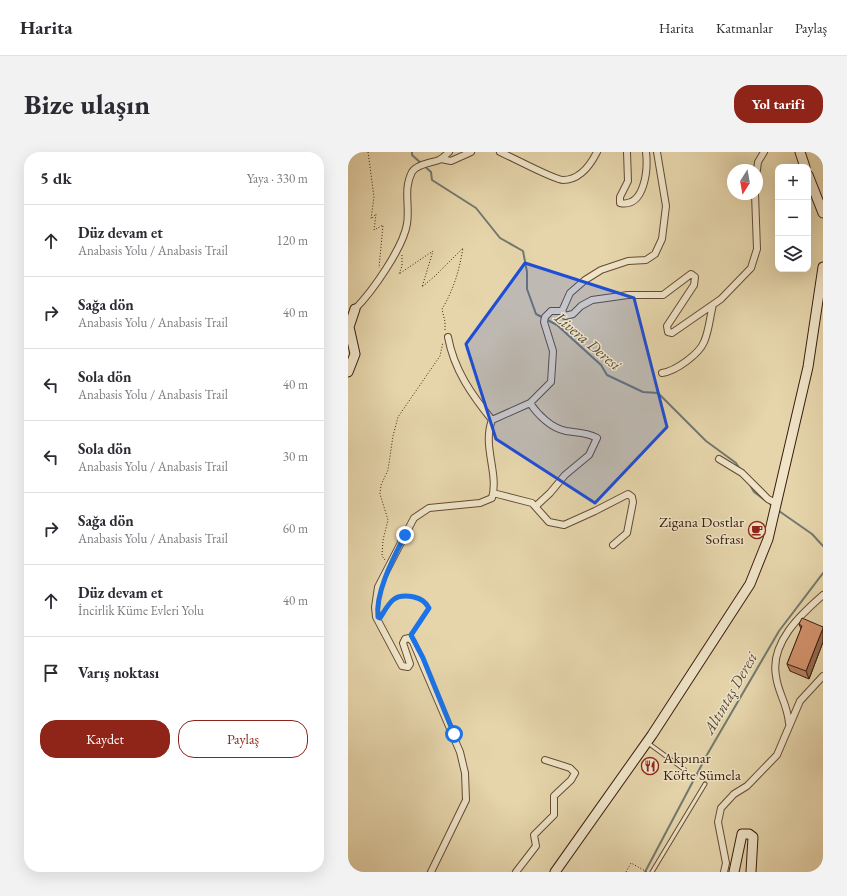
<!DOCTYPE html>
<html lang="tr">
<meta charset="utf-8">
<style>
:root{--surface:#fff;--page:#f2f2f3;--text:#2b2b33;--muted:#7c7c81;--line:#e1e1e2;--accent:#8f2418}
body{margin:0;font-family:"EB Garamond",serif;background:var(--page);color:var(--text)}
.controls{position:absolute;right:12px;top:12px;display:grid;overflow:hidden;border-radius:8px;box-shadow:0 4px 16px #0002}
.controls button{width:36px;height:36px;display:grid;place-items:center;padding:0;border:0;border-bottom:1px solid var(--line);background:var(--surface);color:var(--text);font:20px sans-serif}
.compass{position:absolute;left:379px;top:12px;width:36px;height:36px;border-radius:50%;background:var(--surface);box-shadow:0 4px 16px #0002;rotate:191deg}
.stop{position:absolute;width:12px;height:12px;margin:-9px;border:3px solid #1a73e8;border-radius:50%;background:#fff}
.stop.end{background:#1a73e8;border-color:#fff;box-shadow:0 1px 4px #0008}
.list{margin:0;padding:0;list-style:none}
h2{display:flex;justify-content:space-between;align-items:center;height:52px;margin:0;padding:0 16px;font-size:17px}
h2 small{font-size:13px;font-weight:400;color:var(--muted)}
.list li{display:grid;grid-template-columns:26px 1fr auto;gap:12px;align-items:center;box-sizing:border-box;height:72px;padding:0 16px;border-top:1px solid var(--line)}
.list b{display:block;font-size:15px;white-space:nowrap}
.list p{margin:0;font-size:13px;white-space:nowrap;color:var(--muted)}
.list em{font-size:13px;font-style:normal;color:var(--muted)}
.actions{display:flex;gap:8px;padding:12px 16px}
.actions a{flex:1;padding:9px 0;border:1px solid var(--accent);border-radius:16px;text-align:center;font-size:14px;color:var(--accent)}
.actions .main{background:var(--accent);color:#fff}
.icon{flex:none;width:22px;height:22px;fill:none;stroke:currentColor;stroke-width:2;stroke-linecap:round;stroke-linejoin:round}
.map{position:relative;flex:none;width:475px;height:720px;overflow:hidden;border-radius:16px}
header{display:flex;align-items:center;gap:24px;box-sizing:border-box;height:56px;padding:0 20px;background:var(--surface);border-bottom:1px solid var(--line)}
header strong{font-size:19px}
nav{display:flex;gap:22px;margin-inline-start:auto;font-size:14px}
.intro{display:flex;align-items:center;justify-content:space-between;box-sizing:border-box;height:96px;padding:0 24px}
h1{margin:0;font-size:28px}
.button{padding:10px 18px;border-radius:16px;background:var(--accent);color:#fff;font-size:14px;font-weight:700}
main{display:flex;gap:24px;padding:0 24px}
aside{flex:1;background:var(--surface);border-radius:16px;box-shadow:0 4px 16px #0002}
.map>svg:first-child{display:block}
</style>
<header>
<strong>Harita</strong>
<nav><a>Harita</a><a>Katmanlar</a><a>Paylaş</a></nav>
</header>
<div class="intro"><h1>Bize ulaşın</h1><a class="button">Yol tarifi</a></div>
<main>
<aside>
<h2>5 dk<small>Yaya · 330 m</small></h2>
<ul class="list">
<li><svg class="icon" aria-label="ahead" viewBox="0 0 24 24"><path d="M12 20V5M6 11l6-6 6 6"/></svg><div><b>Düz devam et</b><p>Anabasis Yolu / Anabasis Trail</p></div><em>120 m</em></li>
<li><svg class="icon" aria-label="right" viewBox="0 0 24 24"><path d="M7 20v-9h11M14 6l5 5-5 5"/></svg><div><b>Sağa dön</b><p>Anabasis Yolu / Anabasis Trail</p></div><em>40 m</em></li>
<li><svg class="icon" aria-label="left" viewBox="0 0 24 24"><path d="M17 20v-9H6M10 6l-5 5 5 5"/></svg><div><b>Sola dön</b><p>Anabasis Yolu / Anabasis Trail</p></div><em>40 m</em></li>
<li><svg class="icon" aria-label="left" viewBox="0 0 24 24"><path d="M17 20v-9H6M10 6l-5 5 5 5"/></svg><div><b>Sola dön</b><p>Anabasis Yolu / Anabasis Trail</p></div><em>30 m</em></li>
<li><svg class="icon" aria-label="right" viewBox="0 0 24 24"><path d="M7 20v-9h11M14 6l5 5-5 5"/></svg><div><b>Sağa dön</b><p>Anabasis Yolu / Anabasis Trail</p></div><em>60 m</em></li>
<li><svg class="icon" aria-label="ahead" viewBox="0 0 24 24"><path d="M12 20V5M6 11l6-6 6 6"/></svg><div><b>Düz devam et</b><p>İncirlik Küme Evleri Yolu</p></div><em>40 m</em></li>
<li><svg class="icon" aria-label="arrive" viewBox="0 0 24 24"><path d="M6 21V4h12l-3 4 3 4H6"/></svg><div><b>Varış noktası</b></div></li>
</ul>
<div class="actions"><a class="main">Kaydet</a><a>Paylaş</a></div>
</aside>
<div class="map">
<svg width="475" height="720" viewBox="0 0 475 720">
<rect width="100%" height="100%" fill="#e6d5ab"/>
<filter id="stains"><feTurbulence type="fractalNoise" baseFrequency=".005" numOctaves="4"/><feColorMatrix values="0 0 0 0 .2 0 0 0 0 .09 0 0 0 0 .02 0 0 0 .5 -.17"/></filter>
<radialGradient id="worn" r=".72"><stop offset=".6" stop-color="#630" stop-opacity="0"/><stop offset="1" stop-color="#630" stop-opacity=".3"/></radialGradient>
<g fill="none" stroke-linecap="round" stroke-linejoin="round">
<path stroke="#72796f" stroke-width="2" d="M64,0V3L83,20L84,28L128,56L152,86L175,99L179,120V137L188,162L209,173L253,213L259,223L295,240L310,241L358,289L388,311L392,317
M401,331L406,340L422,352
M431,359L464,382L475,394
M297,720L360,601L431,479L475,421"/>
<g stroke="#644b34" stroke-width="5">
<path id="lane" d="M300,591L337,618
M304,720L357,632"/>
</g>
<g stroke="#644b34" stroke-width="8">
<path id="street" d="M152,0C164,5 206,28 215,28C232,28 242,14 249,0
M279,0L280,29L272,45V51C297,56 300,17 298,0
M309,0L318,54L314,87L307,102L298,108L280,109L253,118L237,128L222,141L214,159L217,164L225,162L233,154L244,148L280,143H315L343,122L347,125L346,133L319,174L320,180L324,181L373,147L403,116L409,97L407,42
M93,7L103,9L123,0
M409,18L410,10L416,0
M7,157C24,140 55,96 59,72C62,54 55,37 64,20C69,12 83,11 91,8C95,6 98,3 101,0
M100,185C106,218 124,243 144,268L182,251L203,230L205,199L196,170L197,165L203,159H214
M314,221C328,219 351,202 356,190C361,179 362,164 365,153
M182,251C190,263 203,276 218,279C230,281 238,280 249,286L241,303L217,323L202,341L188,354
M371,307L394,321L420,347L428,351
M145,341L184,351L201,370L216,373L247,359L280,342L284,345L285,350L279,381L265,393
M441,571C439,551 430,541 428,524C422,491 452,463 475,443
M83,720L118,648L117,621L112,600L65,490L61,486L57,487L55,491L62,512L60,515L54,514L28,465L27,455L30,435L57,383L66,366L81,356L132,351L144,346C151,321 134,294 144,268
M168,720L188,694L186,683L206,663V644L223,628L227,621L222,616L197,608
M376,720L378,711L370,670L373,656L386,642L399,634L429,603L452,549L475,524"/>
</g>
<g stroke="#391d0d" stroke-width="11">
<path id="secondary" d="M452,0L457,15
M460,23L475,61
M0,220L7,202L1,175L7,157
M207,720L304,583L402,432L420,387L460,215L475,115
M386,720L394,682H401L405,685L403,720"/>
</g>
<path stroke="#391d0d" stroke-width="1" stroke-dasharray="1 2" stroke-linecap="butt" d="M20,0L26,45L23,67L28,62L26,78L35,73L31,116
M54,103V114L51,122L85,99L74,135L87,124L115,96C111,119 106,137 94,157L97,170V179
M37,408L34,404L35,388L40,368L32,342L33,333L40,318L45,284L50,265L92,204L95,190
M34,462C37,458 40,452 44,448C53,439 75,445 81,456L65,480
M278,720L283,711L299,720"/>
<use href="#lane" stroke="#efe4c8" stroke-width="3"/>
<use href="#street" stroke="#efe4c8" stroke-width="6"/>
<use href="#secondary" stroke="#efe4c8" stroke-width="9"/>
</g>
<path fill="#b77f5f" stroke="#391d0d" d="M451,472L475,475V490L461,527L442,519L439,512L453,477Z"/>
<path fill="#95684d" stroke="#391d0d" d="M475,476V490L461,527L458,519Z"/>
<path fill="#d5946e" stroke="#391d0d" d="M454,466L475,475V476L458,519L439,512L454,474L451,472Z"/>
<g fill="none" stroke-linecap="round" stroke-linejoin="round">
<path stroke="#1a73e8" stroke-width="5" d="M57,383C46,405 27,440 30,465L32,466C42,450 45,441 66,445C73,447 77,449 81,456L63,483L75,506L106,582"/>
</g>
<path fill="#1d4ed8" fill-opacity="0.2" stroke="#1d4ed8" stroke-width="3" stroke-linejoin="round" d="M177,111L286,146L319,275L247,351L148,287L118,192Z"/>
<defs>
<g id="cafe-ring" transform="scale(0.9)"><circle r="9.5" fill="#efe4c8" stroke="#8f2418" stroke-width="1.5"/><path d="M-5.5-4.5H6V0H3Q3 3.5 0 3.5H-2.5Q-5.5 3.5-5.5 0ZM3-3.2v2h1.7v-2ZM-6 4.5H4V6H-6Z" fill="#8f2418"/></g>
<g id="restaurant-ring" transform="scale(0.9)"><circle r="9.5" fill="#efe4c8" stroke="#8f2418" stroke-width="1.5"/><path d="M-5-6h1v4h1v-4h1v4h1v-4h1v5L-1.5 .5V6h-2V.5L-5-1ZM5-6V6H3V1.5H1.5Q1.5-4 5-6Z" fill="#8f2418"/></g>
</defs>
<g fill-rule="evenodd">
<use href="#cafe-ring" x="409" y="378"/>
<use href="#restaurant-ring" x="302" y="614"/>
</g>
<g text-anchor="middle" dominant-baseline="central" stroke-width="3" stroke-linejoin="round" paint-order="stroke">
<g font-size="15" fill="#391d0d" stroke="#efe4c8" text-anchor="end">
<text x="396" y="369">Zigana Dostlar<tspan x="396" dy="17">Sofrası</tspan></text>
<text x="315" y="605" text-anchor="start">Akpınar<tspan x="315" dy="17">Köfte Sümela</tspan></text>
</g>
<g font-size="16" font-style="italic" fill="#564b3e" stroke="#efe4c8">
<text transform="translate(240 189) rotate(40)">Livera Deresi</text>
<text transform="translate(382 541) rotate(-60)">Altıntaş Deresi</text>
</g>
</g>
<rect width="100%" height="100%" filter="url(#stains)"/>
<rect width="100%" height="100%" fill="url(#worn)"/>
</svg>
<div class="controls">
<button>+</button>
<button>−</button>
<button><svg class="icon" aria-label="layers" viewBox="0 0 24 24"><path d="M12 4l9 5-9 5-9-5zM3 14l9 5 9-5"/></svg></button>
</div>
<svg class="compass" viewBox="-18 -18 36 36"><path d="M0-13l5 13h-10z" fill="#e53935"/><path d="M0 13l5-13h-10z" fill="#7c7c81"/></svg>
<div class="stop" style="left:106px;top:582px"></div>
<div class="stop end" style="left:57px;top:383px"></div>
</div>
</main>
